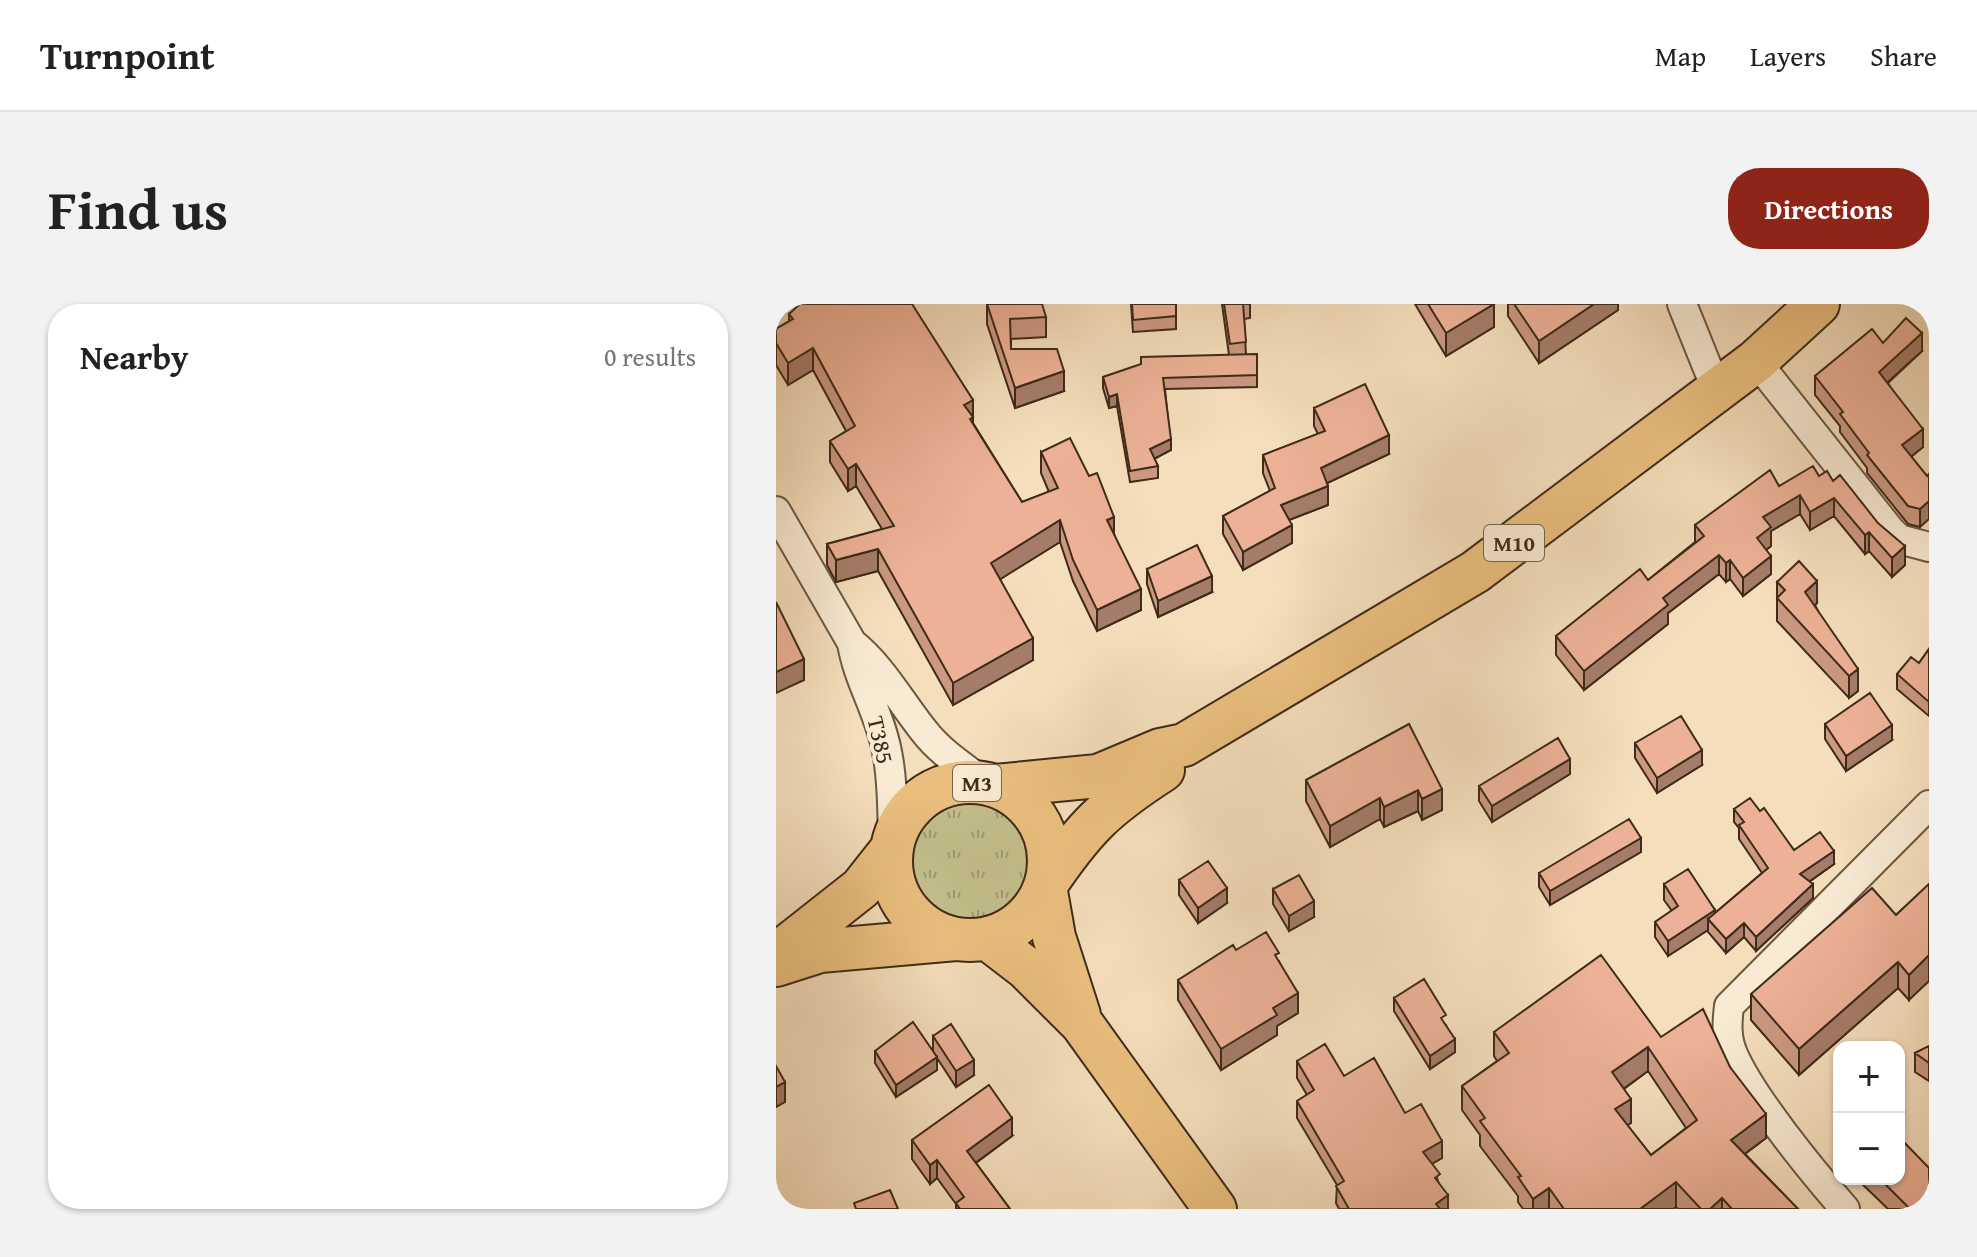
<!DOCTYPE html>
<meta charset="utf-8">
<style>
:root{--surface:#fff;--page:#f2f2f2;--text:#222;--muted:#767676;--line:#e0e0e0;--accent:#8f2418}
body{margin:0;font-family:"Gentium Book Plus",serif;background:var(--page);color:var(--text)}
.controls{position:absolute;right:24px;bottom:24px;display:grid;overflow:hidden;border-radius:16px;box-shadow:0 2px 6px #0004}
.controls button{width:72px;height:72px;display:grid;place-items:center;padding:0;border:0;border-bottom:2px solid var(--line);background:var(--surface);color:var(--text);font:40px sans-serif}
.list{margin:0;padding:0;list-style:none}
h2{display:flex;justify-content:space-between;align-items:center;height:104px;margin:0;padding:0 32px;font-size:34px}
h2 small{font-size:26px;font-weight:400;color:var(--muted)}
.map{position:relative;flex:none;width:1153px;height:905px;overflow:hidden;border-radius:32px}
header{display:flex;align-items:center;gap:48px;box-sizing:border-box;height:112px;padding:0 40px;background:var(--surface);border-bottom:2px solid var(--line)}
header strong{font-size:38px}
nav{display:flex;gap:44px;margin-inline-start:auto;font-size:28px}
.intro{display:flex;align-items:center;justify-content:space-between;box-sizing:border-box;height:192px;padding:0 48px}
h1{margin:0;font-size:56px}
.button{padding:20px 36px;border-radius:32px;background:var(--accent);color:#fff;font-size:28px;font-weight:700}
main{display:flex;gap:48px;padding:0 48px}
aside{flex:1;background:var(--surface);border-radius:32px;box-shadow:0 2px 6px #0004}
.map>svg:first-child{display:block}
</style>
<header>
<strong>Turnpoint</strong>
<nav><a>Map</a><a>Layers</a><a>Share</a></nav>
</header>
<div class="intro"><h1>Find us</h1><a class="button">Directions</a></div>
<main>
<aside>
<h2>Nearby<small>0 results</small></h2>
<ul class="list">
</ul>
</aside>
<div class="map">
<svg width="1153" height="905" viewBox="0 0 1153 905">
<defs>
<pattern id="grass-tufts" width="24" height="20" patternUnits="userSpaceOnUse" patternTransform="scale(2)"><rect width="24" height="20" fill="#c3bf8c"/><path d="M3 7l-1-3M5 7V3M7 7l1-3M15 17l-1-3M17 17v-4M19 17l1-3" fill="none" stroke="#a09b72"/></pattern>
</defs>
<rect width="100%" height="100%" fill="#f5debc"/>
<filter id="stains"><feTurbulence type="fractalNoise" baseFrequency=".0025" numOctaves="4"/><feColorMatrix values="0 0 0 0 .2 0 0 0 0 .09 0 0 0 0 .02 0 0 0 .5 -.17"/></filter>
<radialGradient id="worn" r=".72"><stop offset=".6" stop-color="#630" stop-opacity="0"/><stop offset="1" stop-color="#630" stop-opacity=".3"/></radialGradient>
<path fill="url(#grass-tufts)" stroke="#817552" stroke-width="2" d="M126 555a68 68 0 1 1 136 0a68 68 0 1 1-136 0Z"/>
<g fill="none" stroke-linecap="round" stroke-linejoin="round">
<g stroke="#6c5842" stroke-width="32">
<path id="minor" d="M906,0L941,87
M980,57L1114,226L1123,235L1153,243
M0,207L76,339C106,363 124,397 148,427C165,449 188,463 210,480
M76,339C82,377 104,409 111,448C117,477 116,507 117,536
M1069,905C1037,868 976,794 957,750C950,734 951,719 953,702L1153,501"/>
</g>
<g stroke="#3f2b19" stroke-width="46">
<path id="highway" d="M115 557a79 79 0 1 1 158 0a79 79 0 1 1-158 0Z
M219,482L322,472L384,446L408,441L699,268L980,57L1042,0
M211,634L250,664L306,720L439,905
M0,651L85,584L115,546
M0,661L44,647L180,635
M303,711L278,633L269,582C308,524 328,504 387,466"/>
</g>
<use href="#minor" stroke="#f8ead3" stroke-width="28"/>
<use href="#highway" stroke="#eabf7e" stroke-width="42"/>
</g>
<path fill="#cb9881" stroke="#3f2b19" stroke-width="2" fill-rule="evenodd" d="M211,0L270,13V33L235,35V45L288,87L239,104L211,20Z
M355,0H400V25L357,28Z
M446,0H474V14L468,15L470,51L481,50V83L389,85L395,146L378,155L382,162V174L354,178L341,102L333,104L327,84V73L453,51Z
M639,0H718V23L670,52Z
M732,0H842V6L763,59L732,12Z
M13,10L197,96V119L246,198L273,188L265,169V148L338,230L365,306L321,327L297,277L284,238L224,275L257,356L177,401L102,267L60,278L51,261V240L106,225L80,182L72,187L54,158V137L70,127L37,66L12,81L0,61V25L13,17Z
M1107,39L1146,47L1112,79L1147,143L1135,153L1151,172L1144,223L1132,220L1091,169V164L1064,128V122L1039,91V72Z
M538,104L613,150L551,179L552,201L513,216L516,239L467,266L447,230V212L494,187L487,169V151L542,130L538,122Z
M1043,172L1057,177L1129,261L1116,273L1093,247L1089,250L1058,212L1034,226L1024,210L995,227V242L990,246L995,270L967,292L954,275L950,278L943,270L892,309V320L808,386L780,351V332L872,276L919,238V221L1003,182Z
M371,265L436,288L382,313L371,280Z
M1001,278L1041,299L1039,301L1082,387L1073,394L1001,317Z
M1153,345V412L1121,385V370L1143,359Z
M633,420L666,506L646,516L642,507L608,523L604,515L554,543L530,497V476Z
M1049,420L1116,436L1070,467L1049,435Z
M859,439L926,461L881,489L859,454Z
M794,470L716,518L703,497V482Z
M958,505L984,507L1018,546L1058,560L1033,578L1037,594L980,647L968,633L950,649L932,628V626L892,652L879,633V618L896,607L888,596V580L939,609L986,569L963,535V524L958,518Z
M865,548L774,601L763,583V569Z
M403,576L451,599L422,619L403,591Z
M1153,580L1133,696L1122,684L1023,771L975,716V690L1120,611Z
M497,585L538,613L513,627L497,600Z
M460,646L503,657L522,709L501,722V731L445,766L402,696V676Z
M618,694L670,721L679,748L654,765L618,707Z
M718,728L885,733L954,763L990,834L969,850L1022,905H902L900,903L897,905H747L742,898V892L704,842V831L686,806V782L721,757L718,752ZM872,767L910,824L875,851L851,821L855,819L848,785Z
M157,732L198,771L180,783L161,754V766L120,793L99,759V747H157Z
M1153,742V777L1139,768V749Z
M521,757L568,772L629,809L666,854L656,860L672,905H563L560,899L561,881L521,814V797L531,791L521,774Z
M236,832L200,859L234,905H180V900L161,874L154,880L136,855V836Z
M1081,875H1123L1153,905H1112Z"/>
<path fill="#a57c69" stroke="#3f2b19" stroke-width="2" d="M718,0V23L670,52V29Z
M818,0H842V6L763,59V37Z
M1146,29V47L1103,86V68Z
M37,44V66L12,81V59Z
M288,67V87L239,104V84Z
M341,90V102L333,104V93Z
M197,96V135L188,101Z
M1147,125V143L1126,160V141Z
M613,131V150L545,182V164Z
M395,135V146L374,157V145Z
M80,160V182L72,187V165Z
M552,182V201L505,219V201Z
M1024,191V210L995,227V242L981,253V234L987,213Z
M1058,194V212L1034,226V208Z
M1153,197V215L1144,223V205Z
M338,213V235L331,216Z
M284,216V238L215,281V259Z
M516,221V239L467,266V248Z
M1093,228V247L1089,250V231Z
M1129,242V261L1116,273V254Z
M102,245V267L60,278V256Z
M943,251V270L892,309V320L808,386V367L887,294Z
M995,252V270L967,292V274Z
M954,256V275L950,278V259Z
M436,272V288L382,313V297Z
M1041,277V299L1029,310V288Z
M365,285V306L321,327V306Z
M257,334V356L177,401V379Z
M28,355V376L0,389V368Z
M1082,365V387L1073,394V372Z
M1116,421V436L1070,467V452Z
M926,446V461L881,489V474Z
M794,455V470L716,518V502Z
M666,485V506L646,516V495Z
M642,486V507L608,523V503Z
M604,494V515L554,543V522Z
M865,534V548L774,601V587Z
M1058,547V560L1024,584V570Z
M1037,580V594L980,647V633Z
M451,584V599L422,619V604Z
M538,597V613L513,627V612Z
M939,606V622L932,615V626L892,652V637Z
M968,619V633L950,649V635Z
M1153,651V677L1133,696V671Z
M1122,658V684L1023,771V745Z
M522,689V709L501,722V731L445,766V745L497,704Z
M679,735V748L654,765V752Z
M872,743V767L836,793V768Z
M161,753V766L120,793V781Z
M198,756V771L180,783V767Z
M9,778V798L0,803V783Z
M855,795V819L839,829V805Z
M990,810V834L955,860V836Z
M236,814V832L191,865V847Z
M666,837V854L647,865V848Z
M161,856V874L154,880V861Z
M900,878V903L897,905H864Z
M773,884V905H757V895Z
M672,891V905H660V900Z
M946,894V905H934Z"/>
<path fill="#ecb196" stroke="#3f2b19" stroke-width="2" fill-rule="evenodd" d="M24,0H136L197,96L188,101L197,113L194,115L246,198L282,184L265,148L294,134L313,172L321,169L338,213L331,216L365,285L321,306L297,256L284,216L215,259L257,334L177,379L102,245L60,256L51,240L118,222L80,160L72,165L54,137L79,122L37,44L12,59L0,39V25L17,15L13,10Z
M211,0H266L270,13L234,15L235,45H281L288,67L239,84Z
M356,0H400V12L357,16Z
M448,0H467L470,38L454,40Z
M652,0H718L670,29Z
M738,0H818L763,37Z
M1130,14L1146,29L1103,68L1147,125L1126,141L1151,172L1153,170V197L1144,205L1132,202L1091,151L1093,149L1064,110L1067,108L1039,72L1096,25L1107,39Z
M481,50V71L387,74L395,135L374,145L382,162L354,167L341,90L333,93L327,73L365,60V53Z
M589,80L613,131L545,164L552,182L505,201L516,221L467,248L447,212L499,184L487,151L549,127L538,104Z
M1037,162L1043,172L1051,167L1057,177L1064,171L1102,219L1129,242L1116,254L1093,228L1089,231L1058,194L1034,208L1024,191L987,213L995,223L981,234L995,252L967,274L954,256L950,259L943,251L887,294L892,301L808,367L780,332L864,265L872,276L928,232L919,221L994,166L1003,182Z
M421,241L436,272L382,297L371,265Z
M1023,257L1041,277L1029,288L1082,365L1073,372L1001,294L1009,286L1001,278Z
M0,298L28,355L0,368Z
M1153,345V398L1121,370L1135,353L1143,359Z
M1094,389L1116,421L1070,452L1049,420Z
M905,412L926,446L881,474L859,439Z
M633,420L666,485L646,495L642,486L608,503L604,494L554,522L530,476Z
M782,434L794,455L716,502L703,482Z
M974,494L984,507L988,504L1018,546L1044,528L1058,547L1024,570L1037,580L980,633L968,619L950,635L932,615L992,564L963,521L968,518L958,505Z
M853,515L865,534L774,587L763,569Z
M432,557L451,584L422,604L403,576Z
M912,565L939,606L892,637L879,618L902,602L888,580Z
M523,571L538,597L513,612L497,585Z
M1153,580V651L1133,671L1122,658L1023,745L975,690L1096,584L1120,611Z
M490,628L503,649L499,651L522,689L497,704L501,711L445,745L402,676L457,641L460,646Z
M825,651L885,733L927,705L954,763L990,810L955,836L1022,905H956L946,894L934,905H925L900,878L864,905H788L773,884L757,895L742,873L745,872L704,817L709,814L686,782L733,749L718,728ZM872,743L921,816L875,851L839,805L855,795L836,768Z
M648,675L670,711L665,714L679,735L654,752L618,694Z
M137,718L161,753L120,781L99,747Z
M175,720L198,756L180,767L157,732Z
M549,740L568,772L598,754L629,809L645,800L666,837L647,848L664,870L659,874L672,891L660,900L664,905H573L560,882L568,877L521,797L538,786L521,757Z
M1153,742V759L1139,749Z
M0,762L9,778L0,783Z
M213,781L236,814L191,847L234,905H184L180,899L188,893L161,856L154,861L136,836Z
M1123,833L1153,864V905H1134L1104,875H1123Z
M114,886L122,905H80L78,899Z"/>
<g text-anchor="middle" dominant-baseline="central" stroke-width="8" stroke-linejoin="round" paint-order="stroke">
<g fill="#f8ead3" stroke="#766451" stroke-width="2">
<rect x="708" y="221" width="60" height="36" rx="6"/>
<rect x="177" y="461" width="48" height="36" rx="6"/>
</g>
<g font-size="22" font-weight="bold" fill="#3f2b19">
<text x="738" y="239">M10</text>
<text x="201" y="479">M3</text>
</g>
<g font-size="24" fill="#3f2b19" stroke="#f8ead3">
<text transform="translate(105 436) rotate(77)">T385</text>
</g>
</g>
<rect width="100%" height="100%" filter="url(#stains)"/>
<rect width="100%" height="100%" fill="url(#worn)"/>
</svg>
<div class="controls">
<button>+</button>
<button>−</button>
</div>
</div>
</main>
